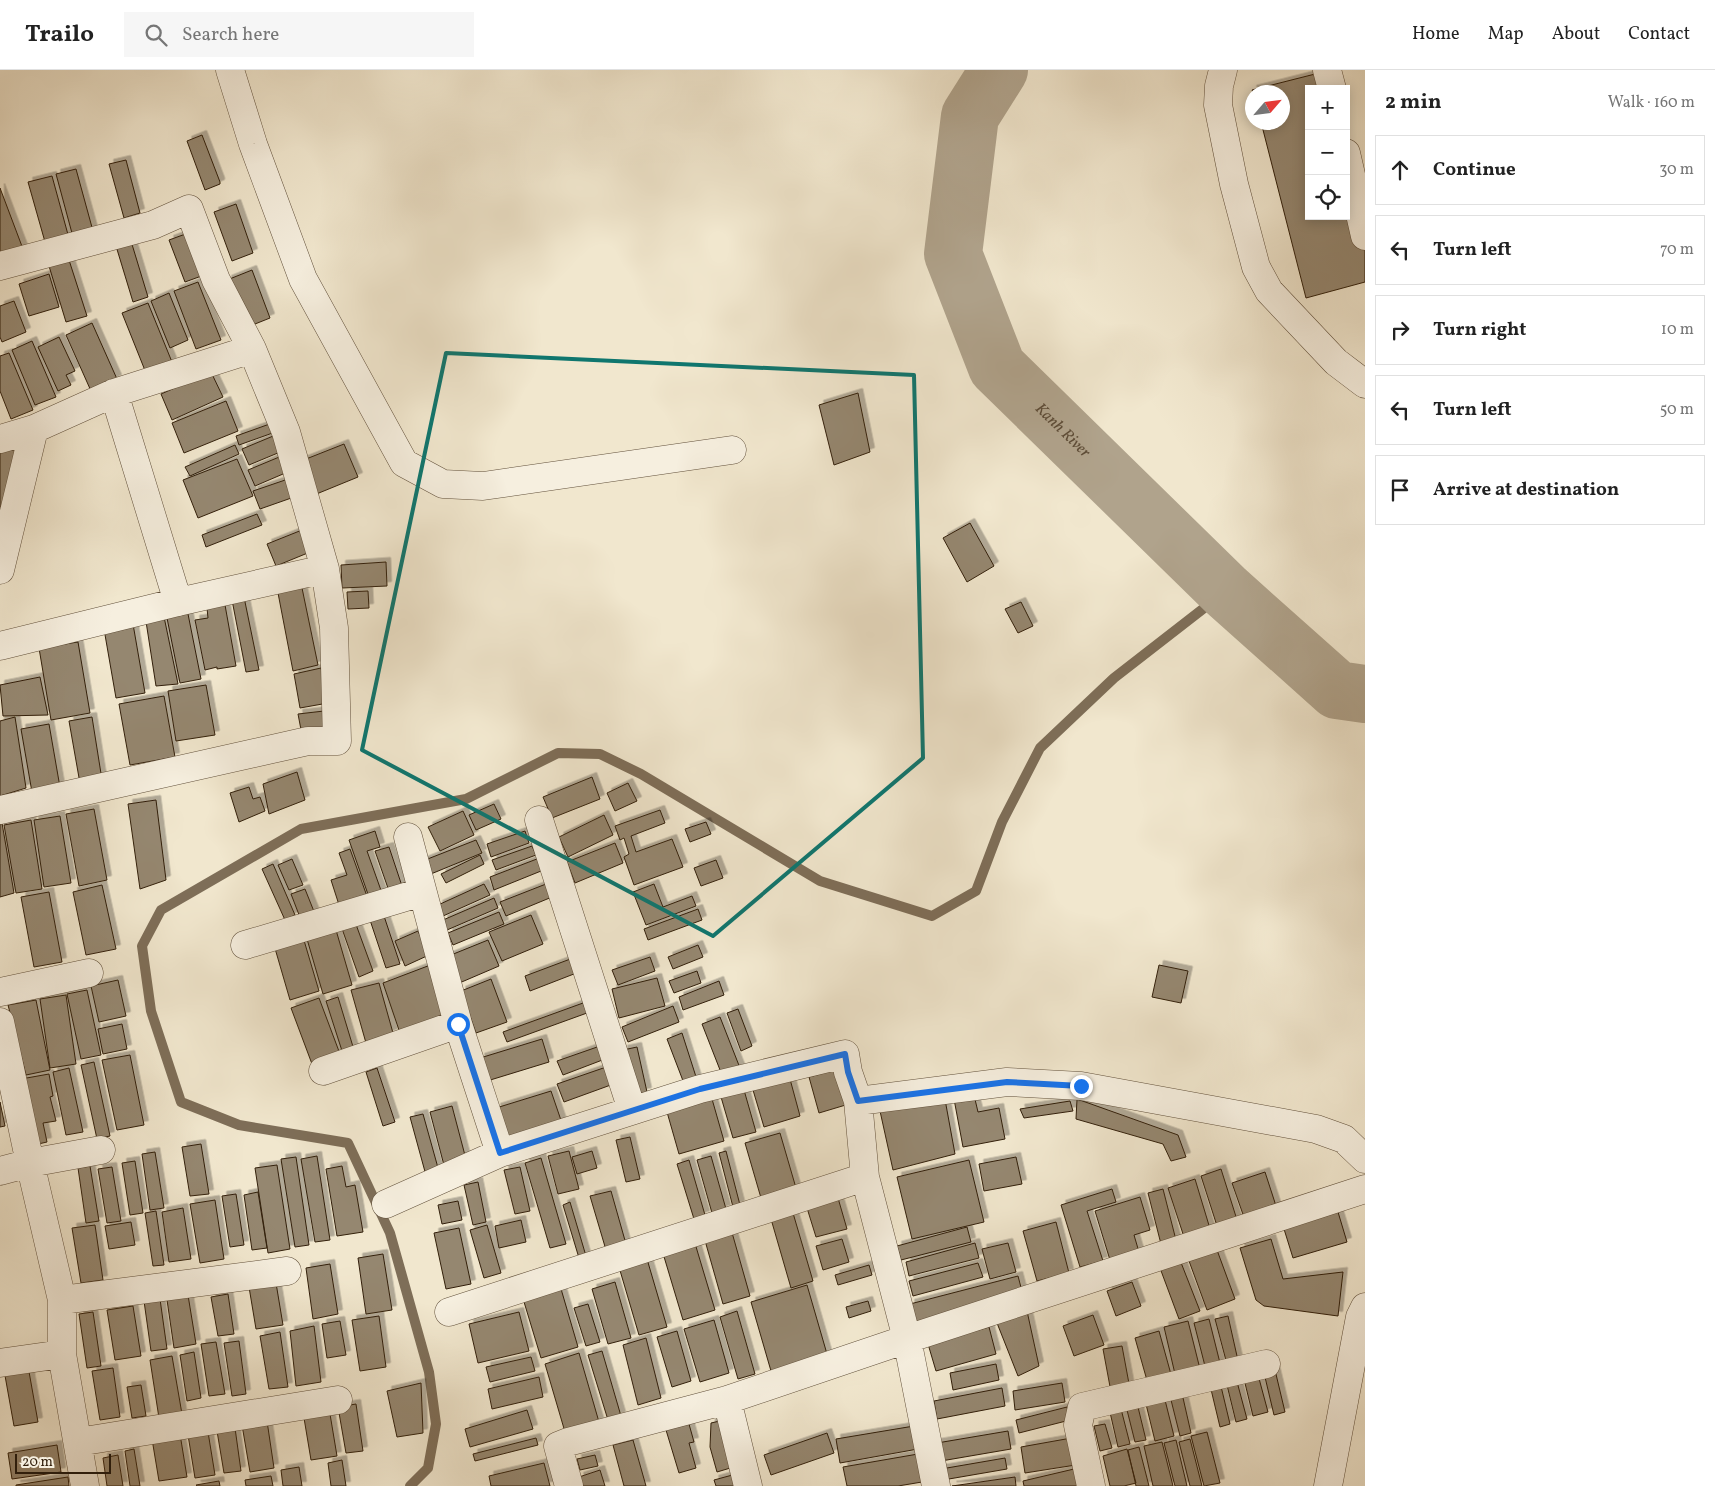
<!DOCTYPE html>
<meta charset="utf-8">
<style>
:root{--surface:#fff;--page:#f6f6f6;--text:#222;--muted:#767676;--line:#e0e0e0}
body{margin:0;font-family:Vollkorn,serif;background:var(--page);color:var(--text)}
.controls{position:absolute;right:15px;top:15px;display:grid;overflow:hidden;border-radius:0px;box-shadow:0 2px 12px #0003}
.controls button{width:45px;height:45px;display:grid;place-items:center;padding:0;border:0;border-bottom:1px solid var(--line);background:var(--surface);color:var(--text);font:25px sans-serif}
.compass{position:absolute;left:1245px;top:15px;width:45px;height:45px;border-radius:50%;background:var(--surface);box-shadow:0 2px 12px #0003;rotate:62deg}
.scale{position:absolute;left:15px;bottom:12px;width:96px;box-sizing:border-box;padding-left:5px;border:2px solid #321f0b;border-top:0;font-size:14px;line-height:18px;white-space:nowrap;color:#321f0b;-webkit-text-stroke:4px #f6efdf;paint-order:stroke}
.stop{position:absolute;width:15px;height:15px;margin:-11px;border:4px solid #1a73e8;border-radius:50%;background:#fff}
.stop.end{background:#1a73e8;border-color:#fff;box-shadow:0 1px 5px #0008}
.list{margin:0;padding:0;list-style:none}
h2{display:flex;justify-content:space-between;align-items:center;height:65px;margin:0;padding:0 20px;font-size:21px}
h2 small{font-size:16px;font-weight:400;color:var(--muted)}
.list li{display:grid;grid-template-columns:32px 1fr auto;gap:15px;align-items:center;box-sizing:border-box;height:70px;margin:0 10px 10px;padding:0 10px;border:1px solid var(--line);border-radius:0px}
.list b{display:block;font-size:19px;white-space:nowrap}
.list em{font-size:16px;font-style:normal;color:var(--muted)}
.icon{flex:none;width:28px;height:28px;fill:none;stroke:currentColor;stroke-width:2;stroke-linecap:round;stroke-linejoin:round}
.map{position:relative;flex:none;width:1365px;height:1416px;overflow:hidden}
header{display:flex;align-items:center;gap:30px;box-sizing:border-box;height:70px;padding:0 25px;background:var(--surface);border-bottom:1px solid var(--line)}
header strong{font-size:24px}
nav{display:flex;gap:28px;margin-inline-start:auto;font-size:18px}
.search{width:350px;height:45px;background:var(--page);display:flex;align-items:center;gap:12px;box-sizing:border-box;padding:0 18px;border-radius:0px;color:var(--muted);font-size:19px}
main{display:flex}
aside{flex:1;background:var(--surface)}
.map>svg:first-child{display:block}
</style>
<header>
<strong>Trailo</strong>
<div class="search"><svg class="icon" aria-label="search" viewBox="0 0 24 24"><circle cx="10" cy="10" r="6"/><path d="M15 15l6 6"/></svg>Search here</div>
<nav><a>Home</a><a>Map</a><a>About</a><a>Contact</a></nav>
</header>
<main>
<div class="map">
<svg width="1365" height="1416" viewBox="0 0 1365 1416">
<defs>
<filter id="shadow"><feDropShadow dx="4.5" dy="-4.5" stdDeviation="0" flood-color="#0004"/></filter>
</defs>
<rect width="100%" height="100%" fill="#f1e7ce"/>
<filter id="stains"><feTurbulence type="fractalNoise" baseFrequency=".004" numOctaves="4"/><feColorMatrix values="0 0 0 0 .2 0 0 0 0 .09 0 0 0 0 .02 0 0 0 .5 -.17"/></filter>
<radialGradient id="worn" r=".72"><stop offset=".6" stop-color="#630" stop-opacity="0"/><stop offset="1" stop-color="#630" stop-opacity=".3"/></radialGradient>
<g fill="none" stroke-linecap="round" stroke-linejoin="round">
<path stroke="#7e6e58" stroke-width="10" d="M410,1416L428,1398L436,1354L429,1302L390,1163L348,1073L239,1055L181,1032L151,941L142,876L161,840L301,759L466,729L558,683L600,684L641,704L820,811L932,846L976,821L1002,752L1040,678L1114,608L1226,521"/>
<path stroke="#b0a38c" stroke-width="58" id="s1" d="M999,0L970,46L953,184L997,297L1226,521L1337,620L1365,624"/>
</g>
<path fill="#958770" stroke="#321f0b" filter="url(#shadow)" d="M1319,3L1324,19H1309V146H1346V107L1365,180V212L1306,228L1261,52H1282V22H1253L1252,20Z
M202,65L220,112V114L205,120L187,71Z
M126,90L140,143L124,148L109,94Z
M76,99L93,161L73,167L56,104Z
M52,106L70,172L47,179L28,112Z
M0,118L23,179L0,185Z
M236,134L253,183L232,191L214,142Z
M191,162L207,204L185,212L169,170Z
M131,171L148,227L133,232L116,176Z
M69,190L87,246L66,252L49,196Z
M252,200L270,248L245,258L227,210Z
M49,204L59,237L29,246L19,214Z
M198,212L221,270L196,279L174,221Z
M169,223L188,270L170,278L151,231Z
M14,231L26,262L2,272L0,267V236Z
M148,233L172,292L146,303L122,243Z
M92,253L117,309L91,321L66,265Z
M59,267L75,301L66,305L71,315L58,321L38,277Z
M32,271L56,327L35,335L12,280Z
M9,283L33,340L11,349L0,321V286Z
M211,302L223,327L172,350L161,324Z
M858,323L870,382L834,395L819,335Z
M226,331L238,361L184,383L172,353Z
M278,351L281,360L239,375L236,366Z
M278,364L285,380L249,395L242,379Z
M344,374L358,407L314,425L301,391Z
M235,375L239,384L190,406L185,397Z
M16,376L10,439L0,437V380Z
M284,385L290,401L255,416L248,400Z
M237,389L253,426L198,448L183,410Z
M291,408L297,426L260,439L253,421Z
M257,444L262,455L206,477L202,465Z
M970,453L994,496L967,512L943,468Z
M307,458L315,480L276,496L267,474Z
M386,492L387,516L342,518L341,495Z
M302,518L318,595L293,601L278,523Z
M368,521L369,538L348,539L347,522Z
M244,527L259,600L246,602L232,530Z
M1021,532L1033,556L1018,563L1005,539Z
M225,535L236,596L217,599V597L205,600L195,550L208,548L207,538Z
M187,539L201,609L180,613L166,543Z
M163,542L178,614L156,616L145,545Z
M133,554L145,623L116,628L104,559Z
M78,572L90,643L51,650L39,578Z
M321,598L328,633L300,638L294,604Z
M40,607L48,645L3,646L0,615Z
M206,615L215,665L176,671L168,621Z
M164,626L175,687L130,695L119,634Z
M324,641L328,662L302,665L298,644Z
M15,647L26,718L0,726V651Z
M92,647L103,716L81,719L69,651Z
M49,654L61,723L33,728L21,659Z
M297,702L305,730L269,744L263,714Z
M592,707L600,729L552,748L543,727Z
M628,713L637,731L615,741L607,723Z
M249,717L253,729L260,727L265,741L239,752L230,723Z
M156,730L166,810L140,819L128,734Z
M494,734L501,749L476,760L469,745Z
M94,739L107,810L79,816L66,744Z
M660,740L665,753L631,766L636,782L672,769L683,797L634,815L624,787L629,784L624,768L620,770L615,756Z
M463,741L474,765L440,781L428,757Z
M604,745L613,765L568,787L559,767Z
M60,746L71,813L44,817L34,750Z
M31,750L42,819L16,823L4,755Z
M706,752L711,764L690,772L685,759Z
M0,753H2L14,823L0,827Z
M375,761L380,777L367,781L383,826L370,830L349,770Z
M525,761L529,773L491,787L487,774Z
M476,770L482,783L426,806L420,792Z
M615,773L623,793L575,813L567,792Z
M532,776L536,785L496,800L492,790Z
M389,777L402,816L389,821L375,781Z
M350,779L368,829L340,838L331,810L347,805L339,783Z
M480,785L484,794L446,813L441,804Z
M542,787L546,799L494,820L490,807Z
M292,789L303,815L289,820L278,795Z
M716,790L723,808L701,816L694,798Z
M273,794L295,845L285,850L262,799Z
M484,814L490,825L443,846L438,835Z
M546,814L552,827L506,846L500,832Z
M654,814L663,837L692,826L696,836L646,855L633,822Z
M102,815L116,879L86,885L73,822Z
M305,819L315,844L301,850L291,824Z
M49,822L62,892L34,897L21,827Z
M494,828L498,838L447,860L443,850Z
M698,839L702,850L648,870L644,859Z
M499,842L504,854L453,875L448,863Z
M383,843L400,894L386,898L369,847Z
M531,845L543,874L502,891L489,862Z
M354,849L373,901L359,907L340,853Z
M336,860L352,915L323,924L307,869Z
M418,861L429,885L405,896L395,871Z
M303,867L319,921L290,930L274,875Z
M488,870L499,896L457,914L446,887Z
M698,875L703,887L673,899L668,887Z
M650,887L655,901L618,915L612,900Z
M573,888L579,902L530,921L525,906Z
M433,894L450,945L400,963L383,913Z
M1159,895L1188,901L1181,933L1152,927Z
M697,901L701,913L674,923L669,911Z
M657,908L665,936L619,948L612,919Z
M491,909L507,952L476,963L461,921Z
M118,910L126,946L99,952L91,916Z
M719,911L724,925L683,940L679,927Z
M379,913L393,963L366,973L351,920Z
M87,920L101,985L81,989L67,924Z
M66,925L76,994L50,998L40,929Z
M338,927L354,980L343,984L326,931Z
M319,928L340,984L312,994L291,938Z
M36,930L50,1000L26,1005L8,935Z
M583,933L587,943L507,972L503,962Z
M673,936L679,952L628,972L622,957Z
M738,939L752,976L741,981L727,943Z
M720,947L740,998L722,1005L702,954Z
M122,954L127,979L103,984L98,959Z
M682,963L698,1013L685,1016L667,969Z
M542,969L549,992L487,1011L480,988Z
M600,976L605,989L563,1005L557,991Z
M637,977L647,1022L633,1025L623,980Z
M130,985L144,1055L117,1060L102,990Z
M94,992L110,1066L97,1069L81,995Z
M612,995L619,1012L564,1032L557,1014Z
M69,998L83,1062L66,1065L53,1002Z
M377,998L395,1052L383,1056L366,1002Z
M838,999L849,1034L819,1043L809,1007Z
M49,1004L53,1026L50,1027L56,1051L43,1053L47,1072L34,1075L21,1009Z
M790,1009L800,1046L764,1057L753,1020Z
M744,1020L756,1062L733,1068L721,1027Z
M551,1021L564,1059L508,1076L496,1038Z
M944,1024L955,1084L893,1100L880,1041Z
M974,1025L978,1042L999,1038L1005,1069L963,1077L954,1029Z
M712,1029L724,1071L679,1084L667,1042Z
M1077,1029L1178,1065L1186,1087L1171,1091L1163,1074L1076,1049Z
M1070,1031L1073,1041L1024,1048L1020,1039Z
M0,1032L5,1056L0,1057Z
M452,1036L467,1093L445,1099L430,1042Z
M423,1044L440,1105L427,1109L410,1047Z
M780,1063L796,1118L761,1128L745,1073Z
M630,1067L640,1109L626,1112L616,1070Z
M201,1074L209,1124L190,1126L182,1077Z
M569,1081L579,1119L558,1124L548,1086Z
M592,1081L597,1098L577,1104L572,1087Z
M726,1081L740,1135L733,1137L719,1083Z
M155,1082L164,1138L150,1140L142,1084Z
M317,1086L330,1170L315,1172L301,1089Z
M711,1086L726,1139L712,1143L697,1090Z
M296,1087L309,1175L295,1177L281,1089Z
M1016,1087L1022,1114L984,1121L979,1094Z
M541,1088L566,1174L550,1178L525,1093Z
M689,1090L705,1145L694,1149L677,1094Z
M969,1090L984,1152L912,1169L897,1107Z
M135,1091L143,1143L130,1145L122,1093Z
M277,1095L290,1179L268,1183L255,1098Z
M90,1096L99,1151L86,1153L78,1098Z
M342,1096L346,1117L355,1115L363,1162L337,1166L326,1099Z
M112,1097L121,1151L107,1153L98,1099Z
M520,1097L530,1141L515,1144L504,1100Z
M1221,1099L1238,1153L1218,1159L1201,1106Z
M1265,1102L1278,1142L1246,1153L1232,1113Z
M1195,1109L1211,1162L1185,1170L1168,1118Z
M478,1112L486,1152L473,1155L464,1115Z
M1112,1119L1116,1132L1087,1141L1103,1191L1080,1197L1061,1135Z
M1163,1119L1177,1174L1162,1178L1148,1123Z
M611,1121L626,1174L606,1180L590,1126Z
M258,1122L267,1178L252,1180L244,1125Z
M236,1124L244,1175L230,1177L222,1126Z
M1140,1127L1150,1160L1134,1165L1139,1182L1110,1190L1095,1141Z
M838,1128L847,1159L816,1167L807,1138Z
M215,1130L224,1189L200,1193L190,1134Z
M458,1131L462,1150L442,1154L438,1135Z
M570,1132L586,1186L579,1188L563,1135Z
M183,1138L191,1189L169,1192L162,1142Z
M156,1141L164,1195L153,1196L145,1143Z
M1338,1142L1347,1172L1293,1188L1284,1159Z
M793,1143L813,1211L791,1218L771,1149Z
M521,1150L526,1172L499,1178L495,1156Z
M131,1152L135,1175L109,1179L105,1156Z
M1056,1152L1069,1203L1037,1211L1023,1161Z
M95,1155L103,1210L81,1213L72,1158Z
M487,1155L501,1203L484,1208L470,1160Z
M967,1157L971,1172L901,1190L897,1176Z
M459,1158L471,1214L446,1219L434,1163Z
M731,1159L750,1226L723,1234L704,1167Z
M842,1169L849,1192L823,1200L816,1176Z
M1271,1169L1283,1209L1343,1202L1338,1246L1264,1236L1256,1230L1240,1178Z
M694,1170L715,1240L683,1250L662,1180Z
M975,1173L979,1188L909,1206L906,1192Z
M1008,1173L1016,1202L990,1209L982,1179Z
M1217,1180L1235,1229L1207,1240L1189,1191Z
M383,1184L392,1240L366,1244L358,1188Z
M647,1189L667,1257L639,1265L619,1197Z
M1180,1190L1200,1241L1179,1249L1160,1198Z
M978,1193L983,1207L913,1226L909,1211Z
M330,1194L338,1244L313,1249L306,1198Z
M869,1195L872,1205L838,1215L835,1205Z
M1018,1206L1023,1225L915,1253L910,1234Z
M559,1212L578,1277L541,1288L521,1222Z
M615,1212L631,1268L608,1274L592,1219Z
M1132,1212L1141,1236L1116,1246L1107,1221Z
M276,1213L283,1255L256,1259L249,1217Z
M807,1215L827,1284L771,1301L751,1232Z
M187,1219L196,1274L174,1278L166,1223Z
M228,1224L234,1264L218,1266L211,1227Z
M160,1229L167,1279L151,1281L144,1231Z
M868,1231L871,1241L849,1248L846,1237Z
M588,1234L600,1272L586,1276L574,1238Z
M133,1236L141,1286L115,1290L107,1240Z
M737,1241L755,1304L738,1309L720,1247Z
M1027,1241L1039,1296L1018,1306L997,1253Z
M93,1242L101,1296L87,1298L79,1244Z
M519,1242L529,1281L478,1293L469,1254Z
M1093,1245L1104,1275L1074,1286L1063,1256Z
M379,1246L386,1297L360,1301L352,1250Z
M1228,1246L1239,1295L1228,1298L1215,1249Z
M1209,1249L1221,1297L1206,1300L1194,1253Z
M714,1250L729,1303L700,1312L684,1259Z
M340,1251L346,1285L327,1288L322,1254Z
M1188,1251L1200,1299L1175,1304L1164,1257Z
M314,1256L321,1312L296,1316L290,1261Z
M989,1257L996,1284L936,1301L928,1274Z
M677,1261L691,1311L672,1317L657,1267Z
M1159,1261L1172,1308L1148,1314L1135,1268Z
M280,1262L288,1317L269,1319L260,1266Z
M646,1268L661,1328L638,1335L623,1275Z
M239,1271L246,1324L232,1326L224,1273Z
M216,1272L225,1324L209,1326L201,1274Z
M1122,1276L1130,1319L1111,1322L1103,1279Z
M602,1281L621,1346L608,1350L588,1285Z
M194,1282L201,1328L187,1331L180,1285Z
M579,1283L599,1352L565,1362L545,1294Z
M172,1286L182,1344L159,1348L150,1290Z
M531,1287L535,1301L490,1312L486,1297Z
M996,1294L999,1310L953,1320L950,1303Z
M28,1296L38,1352L14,1356L4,1300Z
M113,1298L120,1347L100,1350L92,1301Z
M1275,1300L1285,1342L1274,1345L1264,1303Z
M1257,1301L1268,1342L1253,1346L1243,1305Z
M539,1307L543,1327L492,1339L488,1319Z
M1219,1308L1230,1354L1220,1357L1209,1311Z
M1236,1308L1247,1349L1236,1352L1226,1311Z
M421,1313L423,1363L397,1367L387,1321Z
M1062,1313L1065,1332L1015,1340L1013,1321Z
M141,1315L146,1346L132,1348L127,1317Z
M1002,1318L1005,1336L937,1349L934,1331Z
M1181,1319L1191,1363L1180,1366L1169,1322Z
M1163,1322L1174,1366L1155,1371L1144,1326Z
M1137,1333L1146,1370L1135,1372L1126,1336Z
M356,1334L363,1381L346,1383L338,1337Z
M1120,1335L1130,1374L1118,1377L1109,1338Z
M1067,1337L1070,1350L1019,1363L1016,1350Z
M527,1340L533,1359L470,1377L465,1359Z
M330,1344L337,1386L311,1390L304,1348Z
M724,1350L737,1396L717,1402L710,1377L711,1353Z
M267,1351L274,1398L250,1402L242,1355Z
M689,1354L694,1372L689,1373L696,1398L679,1403L666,1360Z
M1105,1354L1112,1378L1100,1381L1094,1356Z
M914,1356L918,1379L840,1393L836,1369Z
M235,1358L241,1401L224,1403L217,1361Z
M1008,1361L1011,1379L941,1391L937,1373Z
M208,1362L215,1405L195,1408L188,1365Z
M1207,1362L1220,1413L1204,1416L1191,1366Z
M827,1363L834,1383L771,1405L764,1385Z
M180,1364L187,1407L159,1411L152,1369Z
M1077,1367L1082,1394L1025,1403L1021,1377Z
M536,1368L538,1375L475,1391L473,1384Z
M1190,1369L1202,1416H1190L1179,1372Z
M633,1370L646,1416H624L613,1375Z
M1176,1370L1187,1416H1175L1164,1373Z
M1162,1372L1173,1416H1153L1144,1376Z
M57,1375L61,1402L12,1409L8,1383Z
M1139,1377L1149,1416H1136L1128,1380Z
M134,1379L140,1416H130L125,1381Z
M1127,1379L1136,1413L1124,1416H1110L1103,1386Z
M918,1384L922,1412L898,1416H847L843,1397Z
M118,1385L123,1416H107L103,1388Z
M595,1385L598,1396L580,1400L577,1389Z
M1005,1388L1007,1399L943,1410L941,1399Z
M342,1390L346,1416H331L328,1393Z
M544,1393L550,1416H491L489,1406Z
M299,1397L302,1416H283L281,1400Z
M1074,1399L1078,1416H1024L1023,1411Z
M600,1400L605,1416H582L579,1407Z
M736,1404L739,1416H716L714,1410Z
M271,1406L273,1416H246L245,1410Z
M68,1407L69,1416H16V1415Z
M1015,1407L1016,1416H952Z
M219,1411L220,1416H197L196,1415Z"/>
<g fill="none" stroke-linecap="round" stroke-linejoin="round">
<g stroke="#62513c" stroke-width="29">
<path id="minor" d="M230,0L253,74L303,209L404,393L443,414L483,416L732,380
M1223,0L1219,16L1218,35L1234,114L1256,197L1269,221L1336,292L1365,314
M1327,0L1332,19
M1346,83L1365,166
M0,196L153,155L189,139L216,210L252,279
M114,323L178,532
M0,369L34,359L114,323L252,279L286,362L325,499L334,558L337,671H308L0,740
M0,500L34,359
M0,576L178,532L325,499
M539,750L632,1040
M408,767L458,954L500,1083
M245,875L422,822
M0,922L89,903
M0,952L30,1093L62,1230V1284L85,1416
M323,1001L458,954
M858,1031L1007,1012L1081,1016L1316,1059L1344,1069L1365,1089
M0,1101L30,1093L101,1080
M386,1134L500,1083L700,1019L845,984L848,1002L858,1031L865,1107L907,1269L936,1416
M62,1230L287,1201
M449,1242L865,1107
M0,1293L62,1284
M727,1330L748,1416
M78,1372L338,1330
M569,1416L558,1376L568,1372L727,1330L907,1269L1365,1119
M1091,1416L1078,1355L1082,1337L1266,1294
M1328,1416L1360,1247L1365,1237"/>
</g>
<use href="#minor" stroke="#f6efdf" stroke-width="28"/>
</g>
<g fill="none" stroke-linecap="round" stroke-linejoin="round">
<path stroke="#1a73e8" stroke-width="6" d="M458,954L500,1083L700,1019L845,984L848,1002L858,1031L1007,1012L1081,1016"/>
</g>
<path fill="none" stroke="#0f766e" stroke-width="4" stroke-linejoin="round" d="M446,283L914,305L923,688L713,866L362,680Z"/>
<g text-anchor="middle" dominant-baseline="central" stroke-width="5" stroke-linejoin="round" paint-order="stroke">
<g font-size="16" font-style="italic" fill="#5e4d38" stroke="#f6efdf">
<text stroke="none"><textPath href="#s1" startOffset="406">Kanh River</textPath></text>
</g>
</g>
<rect width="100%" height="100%" filter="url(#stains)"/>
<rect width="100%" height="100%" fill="url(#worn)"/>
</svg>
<div class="controls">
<button>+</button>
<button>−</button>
<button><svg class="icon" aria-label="locate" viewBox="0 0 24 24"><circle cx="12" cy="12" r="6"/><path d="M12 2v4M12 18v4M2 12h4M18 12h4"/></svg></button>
</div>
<svg class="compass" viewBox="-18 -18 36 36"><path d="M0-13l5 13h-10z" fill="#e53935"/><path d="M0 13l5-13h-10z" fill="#767676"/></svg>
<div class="scale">20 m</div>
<div class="stop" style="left:458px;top:954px"></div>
<div class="stop end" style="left:1081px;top:1016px"></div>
</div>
<aside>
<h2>2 min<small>Walk · 160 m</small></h2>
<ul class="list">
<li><svg class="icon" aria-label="ahead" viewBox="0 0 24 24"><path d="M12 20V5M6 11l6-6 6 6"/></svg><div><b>Continue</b></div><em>30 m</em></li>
<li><svg class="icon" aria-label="left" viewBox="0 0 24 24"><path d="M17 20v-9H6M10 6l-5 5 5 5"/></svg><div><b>Turn left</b></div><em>70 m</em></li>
<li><svg class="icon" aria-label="right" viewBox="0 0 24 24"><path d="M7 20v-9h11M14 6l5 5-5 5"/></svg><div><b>Turn right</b></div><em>10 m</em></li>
<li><svg class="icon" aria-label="left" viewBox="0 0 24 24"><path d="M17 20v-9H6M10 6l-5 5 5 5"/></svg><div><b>Turn left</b></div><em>50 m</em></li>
<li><svg class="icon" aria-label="arrive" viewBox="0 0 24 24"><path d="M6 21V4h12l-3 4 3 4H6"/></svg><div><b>Arrive at destination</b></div></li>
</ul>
</aside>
</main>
